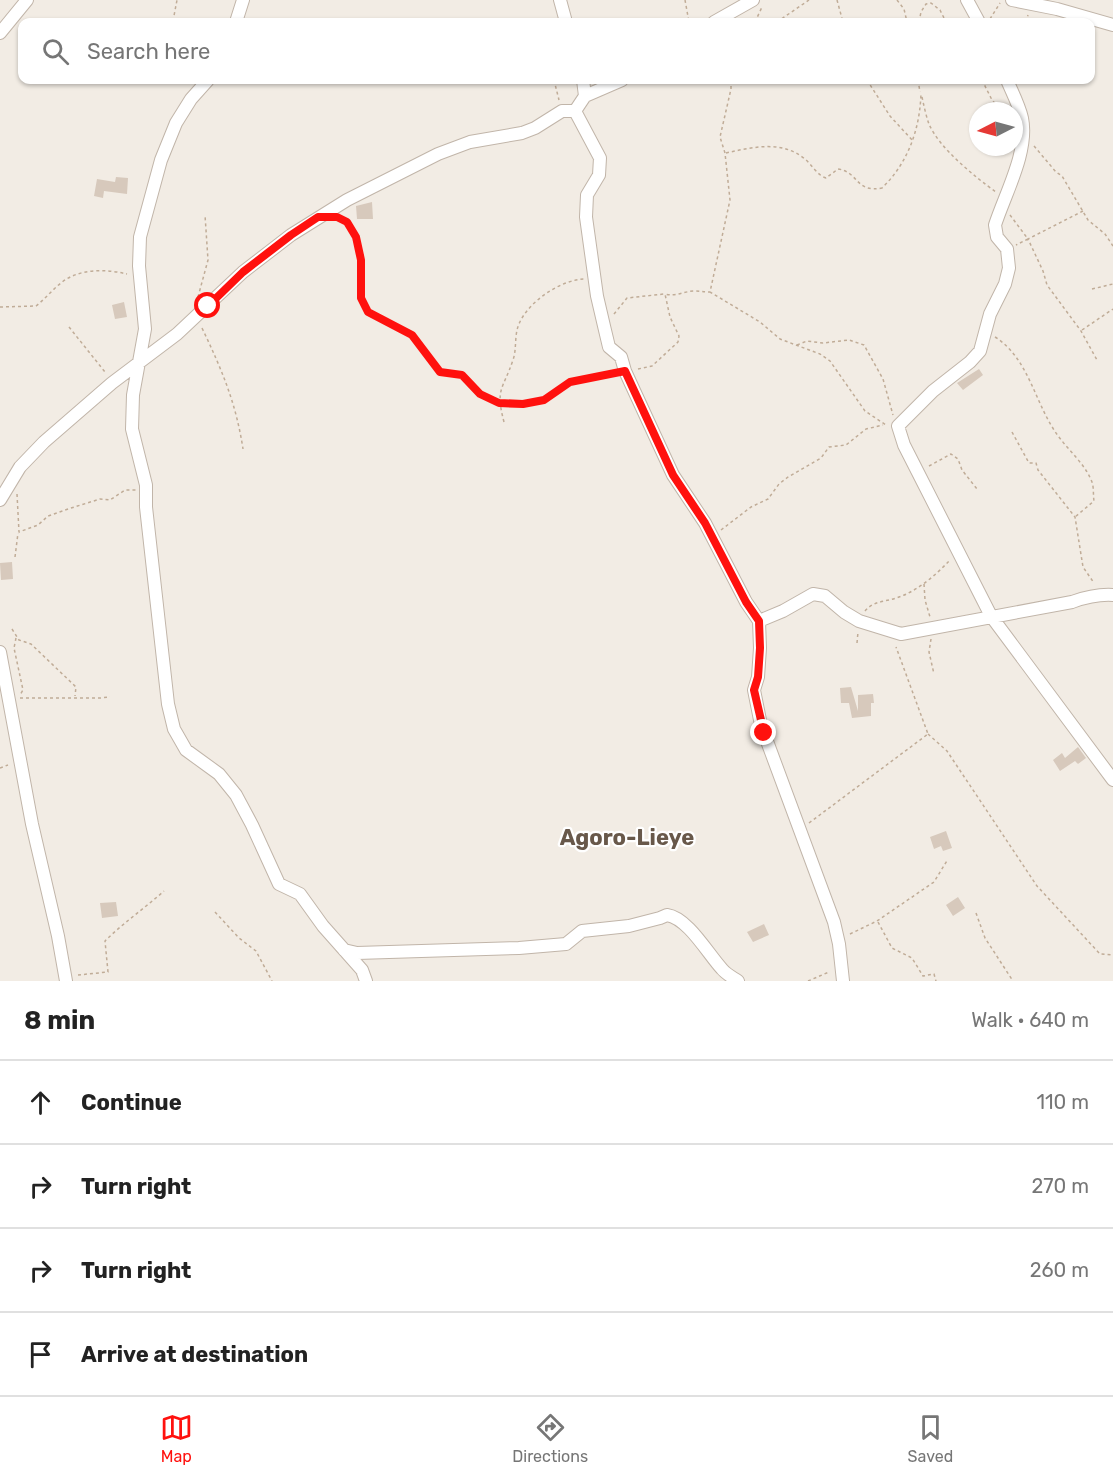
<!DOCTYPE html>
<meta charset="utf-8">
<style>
:root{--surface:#fff;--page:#f6f6f6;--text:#222;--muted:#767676;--line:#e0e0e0;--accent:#ff110e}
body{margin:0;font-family:Rubik,sans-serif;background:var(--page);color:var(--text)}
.compass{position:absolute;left:969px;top:102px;width:54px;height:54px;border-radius:50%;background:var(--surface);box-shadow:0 2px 4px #0004;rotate:264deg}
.stop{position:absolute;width:18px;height:18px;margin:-14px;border:4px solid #ff110e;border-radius:50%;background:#fff}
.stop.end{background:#ff110e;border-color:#fff;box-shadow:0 2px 6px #0008}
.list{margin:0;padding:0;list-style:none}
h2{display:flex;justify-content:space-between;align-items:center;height:78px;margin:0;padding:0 24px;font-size:26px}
h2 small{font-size:20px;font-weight:400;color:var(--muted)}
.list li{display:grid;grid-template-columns:39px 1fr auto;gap:18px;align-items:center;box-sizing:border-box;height:84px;padding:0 24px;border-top:2px solid var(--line)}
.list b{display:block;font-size:22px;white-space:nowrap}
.list em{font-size:20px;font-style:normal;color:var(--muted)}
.icon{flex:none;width:33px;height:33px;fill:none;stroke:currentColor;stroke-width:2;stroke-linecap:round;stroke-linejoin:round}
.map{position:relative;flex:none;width:1113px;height:981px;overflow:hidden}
.search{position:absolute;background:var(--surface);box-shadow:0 2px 4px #0004;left:18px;right:18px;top:18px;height:66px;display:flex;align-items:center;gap:15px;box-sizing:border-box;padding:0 21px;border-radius:12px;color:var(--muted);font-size:22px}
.sheet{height:414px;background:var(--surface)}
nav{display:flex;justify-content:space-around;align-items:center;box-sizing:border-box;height:84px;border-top:2px solid var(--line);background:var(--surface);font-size:16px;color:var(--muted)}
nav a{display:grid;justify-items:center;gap:3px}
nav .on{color:var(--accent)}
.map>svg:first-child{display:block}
</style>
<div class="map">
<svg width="1113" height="981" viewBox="0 0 1113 981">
<rect width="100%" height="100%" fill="#f2ece4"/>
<path fill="#d7c9bc" d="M116,177L128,178L127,194L104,191L103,198L94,196L97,179L115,182Z
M372,202L373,219H357L356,206Z
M124,302L127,317L115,319L112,305Z
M979,369L983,375L963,390L957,383Z
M12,562L13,579L1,580L0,563Z
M851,687L858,711V695L873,694L874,703H871V716L852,718L849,703H841L840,688Z
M1078,747L1086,758L1078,764L1075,761L1060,771L1053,760L1062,753L1065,758Z
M946,831L952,848L943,851L941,846L934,849L930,837Z
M958,897L965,908L953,916L946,905Z
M116,902L118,916L102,918L100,903Z
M764,924L769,935L753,942L747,932Z"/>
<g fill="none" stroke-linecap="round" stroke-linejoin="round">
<g stroke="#c1b5a9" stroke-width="14">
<path id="minor" d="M560,0L566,22
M967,0L979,22
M1012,0L1057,9L1113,25
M236,22L243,0
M714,22L753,0
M0,33L27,0
M208,80L191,99L176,123L161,160L140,237L139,266L145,329L133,395L132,429L146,485V507L168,704L174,729L186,750L219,774L236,795L252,825L279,884L300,894L323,926L362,970L366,981
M1007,80C1012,92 1019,105 1022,118C1029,151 1005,194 995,225L997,237L1007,249L1009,268L1005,284L990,314L980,351L970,362L933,391L898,426L904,445L991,616L1113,780
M585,96L622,80
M575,111L600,158L599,175L587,195L586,217L597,296L604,326L609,347L621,357L625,371L673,475L705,523L746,602L759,621L760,648L758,677L754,690L761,725L834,922L839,944L843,981
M575,111L585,96L583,80
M0,500L20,467L44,442L112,383L177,334L243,272L291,235L347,200L438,154L470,142L522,133L535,128L562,111H575
M759,621L783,611L813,594L825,596L844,612L859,621L901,634L1072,602C1086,597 1098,594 1113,595
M0,652L32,824L58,936L66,981
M344,950L357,953L519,948L566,944L582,931L629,926L660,918L667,915C688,918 708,954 722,969C726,974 732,977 738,981"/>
</g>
<path stroke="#c0ac97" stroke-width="1.5" stroke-dasharray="3 3" stroke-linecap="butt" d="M685,0L689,22
M837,0L843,22
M897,0L904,9L907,22
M533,19L534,22
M990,19L1000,3
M173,21L177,0
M755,22L762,7
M777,22L809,0
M919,22L921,12L926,4L931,3L940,10L946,22
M1026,22L1028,15
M554,80L559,100
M731,80V89L720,137L725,153L730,200L710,292L760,322L780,339L820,354L830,361L865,411L886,425
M867,80L890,116L913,141
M918,80L920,92
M982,80L992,100L1002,111
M922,97C924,106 926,116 929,124C939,148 975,177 996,192
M1034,146L1056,172L1062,176L1088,220L1105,234L1113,246
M726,153C753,147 782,140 805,159C812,165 817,175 826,178L838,169C859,172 855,193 882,188C908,163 920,129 921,93
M1083,211L1028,239L1043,271L1047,285L1081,331L1097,360
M1010,215L1028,239L1016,245
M340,218C372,233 353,278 363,303C371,322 397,322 412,335C423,344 433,360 440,372L462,375L480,395L499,403L523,404L544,400L569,382L613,373
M1092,289L1113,284
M198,297L208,260L205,215
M0,307L36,306C45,299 52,290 61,283C79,268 106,269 127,274
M614,314L627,298L664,294
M69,327L105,372
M202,328C222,370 236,403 243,449
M1082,330L1113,309
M995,337C1030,359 1035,406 1059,437C1070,452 1085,464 1092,482C1094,488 1093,495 1094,501L1075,517
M797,345L807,341L823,343L849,340L864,345L883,379L893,415
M638,369L652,366L678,342L679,336L670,317L665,294C676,297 684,291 695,291C700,291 704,292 710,292
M504,422C495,388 503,390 513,360C517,349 514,335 519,324C528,302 560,280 584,279
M1012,432L1029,463H1036L1038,470L1075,517L1083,567L1094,583
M929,466L951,454L958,459L962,470L977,489
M17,494L19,532L38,525L48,516L68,509L100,499L110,500L125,490H136
M721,530L751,507L768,499L779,484L788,477L821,458L829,447L846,445L866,429L883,425
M15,557L18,533
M924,584L925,600L930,617
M865,611C874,600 887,602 899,597C917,591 936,575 949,561
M12,629L19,640L31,644L76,687L75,696
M16,638L14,648L23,690L20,695
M931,639L929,652L934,674
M857,643L858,632
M20,698H100L110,697
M928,734L947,751L1037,886L1100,954L1113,955
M0,768L8,765
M809,823L928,734L896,647
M215,912L239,938L256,951L272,981
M976,913L985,938L1013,981
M878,922L892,948L912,958L923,976L934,974L936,981
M850,934L877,921L934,882L948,859
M78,975L108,972L105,941C123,923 145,908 164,891
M808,981L829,972"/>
<use href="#minor" stroke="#fff" stroke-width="12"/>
</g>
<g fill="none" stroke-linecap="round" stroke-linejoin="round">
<path stroke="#ff110e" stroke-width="8" d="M208,306L243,272L291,235L318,217H337L347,222L356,237L361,260V298L368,312L412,335L440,372L462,375L480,394L499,403L523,404L544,400L570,382L625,371L673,475L705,523L746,602L759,621L760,648L758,677L754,690L764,733"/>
</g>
<g text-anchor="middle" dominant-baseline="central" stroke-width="4.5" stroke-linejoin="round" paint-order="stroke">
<g font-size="22" font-weight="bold" fill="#68584a" stroke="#fff">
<text x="627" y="837">Agoro-Lieye</text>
</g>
</g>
</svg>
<svg class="compass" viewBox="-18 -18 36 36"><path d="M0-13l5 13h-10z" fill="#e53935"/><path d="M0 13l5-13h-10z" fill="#767676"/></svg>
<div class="stop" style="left:208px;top:306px"></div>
<div class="stop end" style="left:764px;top:733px"></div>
<div class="search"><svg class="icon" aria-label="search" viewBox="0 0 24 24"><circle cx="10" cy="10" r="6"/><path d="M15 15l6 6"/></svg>Search here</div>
</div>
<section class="sheet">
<h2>8 min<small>Walk · 640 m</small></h2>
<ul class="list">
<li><svg class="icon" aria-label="ahead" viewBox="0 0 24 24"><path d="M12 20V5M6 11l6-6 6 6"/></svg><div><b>Continue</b></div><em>110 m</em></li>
<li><svg class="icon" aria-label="right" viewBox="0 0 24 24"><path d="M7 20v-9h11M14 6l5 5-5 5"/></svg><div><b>Turn right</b></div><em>270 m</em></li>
<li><svg class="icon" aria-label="right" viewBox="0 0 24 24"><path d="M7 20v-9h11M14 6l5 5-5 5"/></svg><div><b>Turn right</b></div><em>260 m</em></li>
<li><svg class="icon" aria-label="arrive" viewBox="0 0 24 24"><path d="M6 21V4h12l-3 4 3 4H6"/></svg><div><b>Arrive at destination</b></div></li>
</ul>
</section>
<nav>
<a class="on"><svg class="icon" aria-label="map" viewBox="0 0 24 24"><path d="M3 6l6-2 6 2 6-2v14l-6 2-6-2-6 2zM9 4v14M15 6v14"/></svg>Map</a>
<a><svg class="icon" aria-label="directions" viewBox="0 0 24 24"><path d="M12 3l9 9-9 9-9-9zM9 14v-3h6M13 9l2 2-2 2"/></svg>Directions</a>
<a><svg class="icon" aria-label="saved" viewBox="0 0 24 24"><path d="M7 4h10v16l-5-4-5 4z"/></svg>Saved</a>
</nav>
